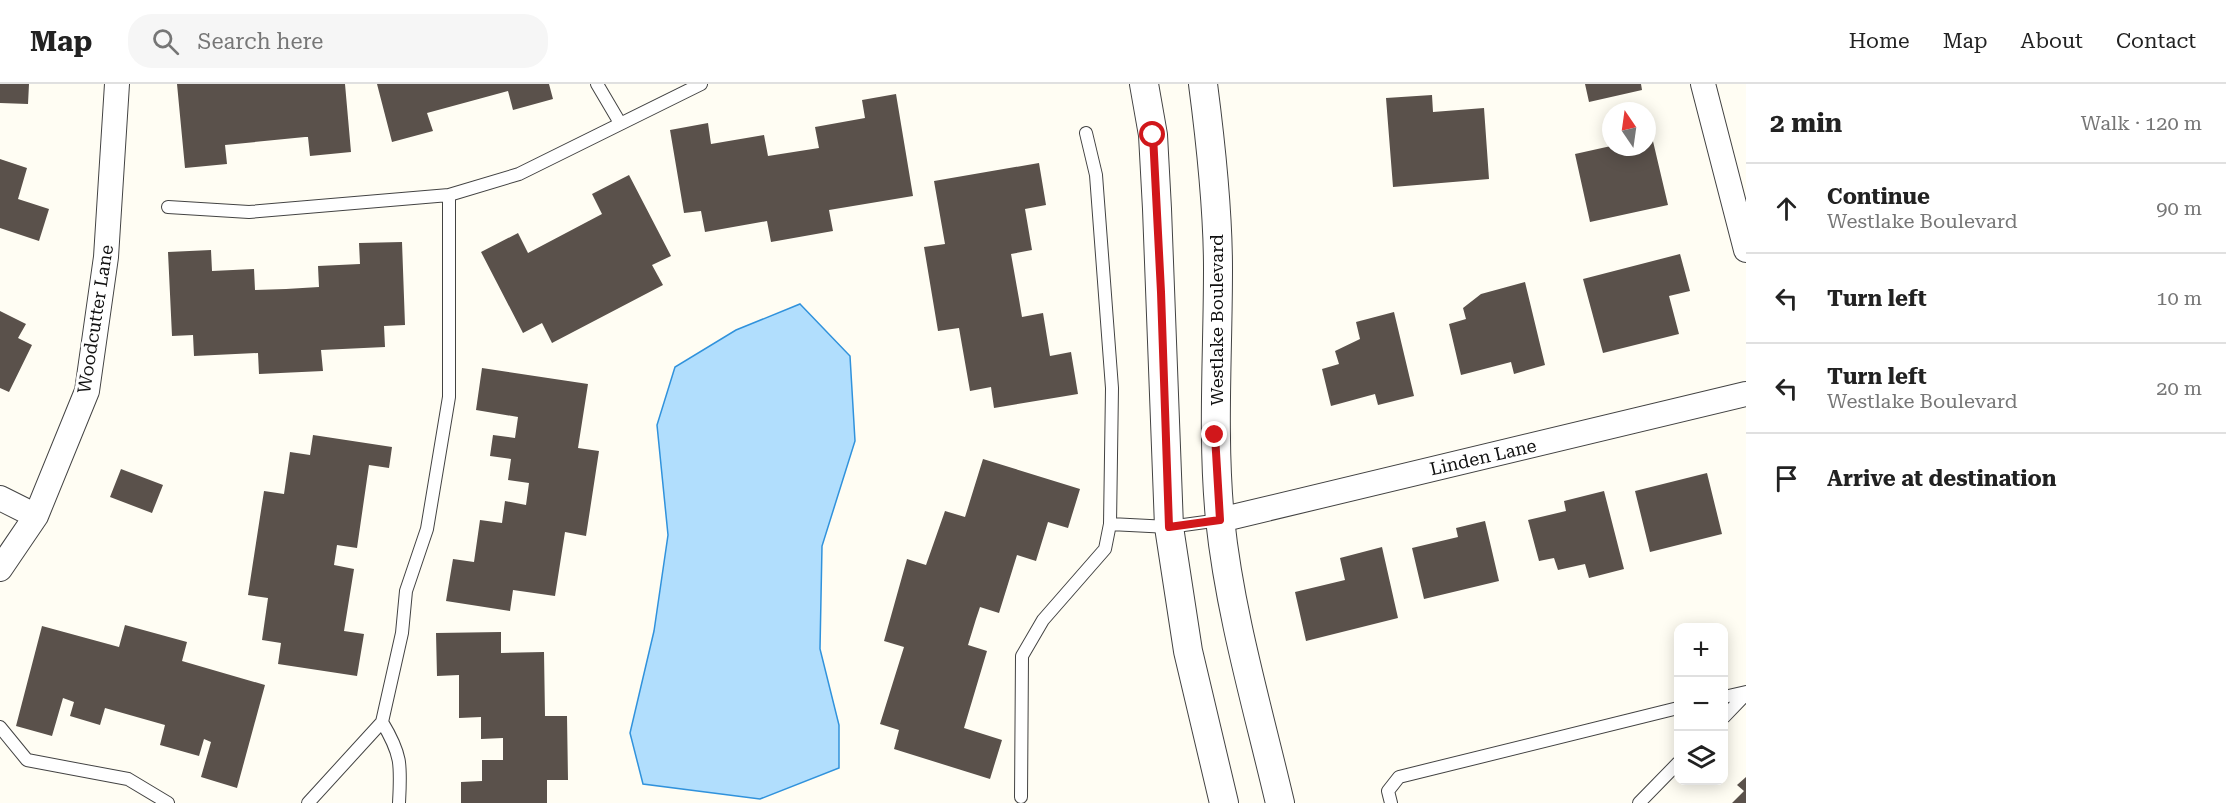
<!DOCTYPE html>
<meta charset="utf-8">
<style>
:root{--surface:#fff;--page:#f6f6f6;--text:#222;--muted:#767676;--line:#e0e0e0}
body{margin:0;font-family:"Roboto Serif",serif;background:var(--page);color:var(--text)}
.controls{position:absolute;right:18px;bottom:18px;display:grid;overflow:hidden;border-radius:12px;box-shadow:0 3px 15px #0003}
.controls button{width:54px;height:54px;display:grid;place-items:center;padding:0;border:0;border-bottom:2px solid var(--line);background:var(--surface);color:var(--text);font:30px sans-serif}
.compass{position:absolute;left:1602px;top:18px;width:54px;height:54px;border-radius:50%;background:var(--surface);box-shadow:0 3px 15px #0003;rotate:347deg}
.stop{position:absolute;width:18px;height:18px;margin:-14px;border:4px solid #d1171b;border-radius:50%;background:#fff}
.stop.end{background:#d1171b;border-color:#fff;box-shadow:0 2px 6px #0008}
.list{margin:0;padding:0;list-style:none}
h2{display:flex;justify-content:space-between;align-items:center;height:78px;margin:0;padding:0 24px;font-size:26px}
h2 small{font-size:20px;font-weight:400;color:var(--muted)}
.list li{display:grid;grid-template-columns:39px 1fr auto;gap:18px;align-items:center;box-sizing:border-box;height:90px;padding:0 24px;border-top:2px solid var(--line)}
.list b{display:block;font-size:22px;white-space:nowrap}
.list p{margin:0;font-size:20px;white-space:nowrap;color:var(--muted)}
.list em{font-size:20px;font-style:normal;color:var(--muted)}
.icon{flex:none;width:33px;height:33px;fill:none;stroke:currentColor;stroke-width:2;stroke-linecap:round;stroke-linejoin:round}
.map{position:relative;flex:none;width:1746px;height:719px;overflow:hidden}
header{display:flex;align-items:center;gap:36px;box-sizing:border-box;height:84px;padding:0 30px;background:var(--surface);border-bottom:2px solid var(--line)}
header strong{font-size:28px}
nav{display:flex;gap:33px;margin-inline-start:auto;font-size:21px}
.search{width:420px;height:54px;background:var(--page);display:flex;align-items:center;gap:15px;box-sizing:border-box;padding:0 21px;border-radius:24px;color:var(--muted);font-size:22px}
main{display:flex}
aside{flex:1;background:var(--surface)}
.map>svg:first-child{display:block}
</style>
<header>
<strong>Map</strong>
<div class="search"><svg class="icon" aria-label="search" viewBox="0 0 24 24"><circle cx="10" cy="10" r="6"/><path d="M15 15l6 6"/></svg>Search here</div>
<nav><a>Home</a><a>Map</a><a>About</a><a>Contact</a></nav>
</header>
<main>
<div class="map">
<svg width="1746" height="719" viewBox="0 0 1746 719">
<rect width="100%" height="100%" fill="#fffdf3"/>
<path fill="#b1defd" stroke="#3092dc" stroke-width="1.5" d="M800,220L850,272L855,357L822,462L820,565L839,641V684L760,715L643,700L630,649L654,547L668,451L657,341L675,283L736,246Z"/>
<path fill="#5a514b" d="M0,0H29L28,20L0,19Z
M177,0H345L351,68L310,72L308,53H305L225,61L227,80L185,84Z
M377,0H549L553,15L513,26L508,7L427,29L433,47L392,58Z
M1585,0H1641L1642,6L1589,18Z
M896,10L913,112L829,126L833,147L771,158L767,137L705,148L701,127L684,129L670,46L708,39L711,60L764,51L768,72L819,64L815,43L865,34L862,16Z
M1432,11L1433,28L1484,24L1489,95L1393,103L1386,14Z
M1652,53L1668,121L1590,138L1575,70L1611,62L1647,63V54Z
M0,75L27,84L18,115L49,125L39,157L0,144Z
M1039,79L1046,121L1025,125L1032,166L1011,170L1019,215L1022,233L1043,229L1050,272L1071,268L1078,310L994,324L991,303L970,307L959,244L938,247L924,163L945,160L934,97Z
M629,91L671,172L652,181L663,201L552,259L542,239L523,249L481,168L518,149L528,169L602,130L592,110Z
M402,158L405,241L384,242L385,263L321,266L323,287L259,290L258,269L194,272L193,251L172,252L168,168L211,166L212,187L254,185L255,206L286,205L319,203L318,182L360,180L359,159Z
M1680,170L1690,207L1669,212L1679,250L1603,269L1583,195Z
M1525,198L1545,281L1514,290L1511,278L1461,291L1449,240L1466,235L1463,224L1481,210Z
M0,227L26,240L18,254L32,261L9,308L0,304Z
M1394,228L1414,312L1378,321L1375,310L1331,322L1322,285L1339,280L1335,267L1360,255L1356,238Z
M482,284L588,300L578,364L599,367L586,452L565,448L555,512L513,506L510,527L446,517L453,475L474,478L480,436L502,439L505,417L526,421L529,399L508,396L511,375L490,372L493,351L515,354L518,333L476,326Z
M313,351L392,363L389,384L369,381L357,464L337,461L334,481L354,485L344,547L364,550L357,592L278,580L281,559L262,556L268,514L248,511L264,407L284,410L290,368L310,371Z
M983,375L1080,405L1068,444L1048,438L1036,477L1017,471L999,529L980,523L976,535L968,561L987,567L964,644L1002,656L990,695L894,665L899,646L880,640L904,563L884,557L907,475L926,481L945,427L965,433Z
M121,385L163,401L152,429L110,413Z
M1707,389L1722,450L1650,468L1635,407Z
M1604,407L1624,485L1589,494L1585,480L1558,486L1554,474L1539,477L1528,436L1566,427L1564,417Z
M1485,437L1499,497L1424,515L1412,464L1458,453L1456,444Z
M1382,463L1398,534L1306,557L1295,508L1345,496L1340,474Z
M125,541L187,558L182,577L265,601L237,704L201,693L211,658L204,655L199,672L160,661L165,641L105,624L100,641L70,632L74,618L63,614L52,652L16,642L42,542L119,563Z
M501,548V569L544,568L545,632H567L568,696H547V719H461V698L482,697V676H503V654L481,655V633L459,634V591L437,592L436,549Z
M1746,693V719H1732L1744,707L1737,701Z"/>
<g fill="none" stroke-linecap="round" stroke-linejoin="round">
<g stroke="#434343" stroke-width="14">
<path id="service" d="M597,0L620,39
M1086,49L1096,91L1112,304L1110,440L1169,443L1220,436
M168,123L249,128L449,111L519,90L701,0
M1724,613L1746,608
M1724,633L1746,610
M382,638C402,671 401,681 399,719
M0,643L27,676L128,695L168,719
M1021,713L1022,572L1043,536L1105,465L1110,440
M308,719L382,638L402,549L406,507L427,445L449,313V111
M1391,719L1388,707L1399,693L1678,624
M1639,719L1678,679"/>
</g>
<g stroke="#434343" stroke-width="26">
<path id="minor" d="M1703,0L1746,166
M0,414L36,432
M1220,436L1746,310
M0,485L36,432L87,307L106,173L117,0"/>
</g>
<g stroke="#434343" stroke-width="30">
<path id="tertiary" d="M1144,0L1153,51L1157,125L1169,443L1188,567L1224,719
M1203,0C1211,61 1218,123 1218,185C1218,269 1212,352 1220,435C1230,531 1258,625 1280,719"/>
</g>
<use href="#service" stroke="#fff" stroke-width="12"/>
<use href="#minor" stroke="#fff" stroke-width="24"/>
<use href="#tertiary" stroke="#fff" stroke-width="28"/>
</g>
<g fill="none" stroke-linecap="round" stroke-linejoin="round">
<path stroke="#d1171b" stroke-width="8" d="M1153,51L1161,208L1169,443L1220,436L1215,351"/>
</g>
<g text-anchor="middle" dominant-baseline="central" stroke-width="6" stroke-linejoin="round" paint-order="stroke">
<g font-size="18" fill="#101010" stroke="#fff">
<text transform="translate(95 235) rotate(-81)">Woodcutter Lane</text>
<text transform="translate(1216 236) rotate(-90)">Westlake Boulevard</text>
<text transform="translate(1483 373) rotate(-13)">Linden Lane</text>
</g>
</g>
</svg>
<div class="controls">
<button>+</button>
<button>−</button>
<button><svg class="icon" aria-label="layers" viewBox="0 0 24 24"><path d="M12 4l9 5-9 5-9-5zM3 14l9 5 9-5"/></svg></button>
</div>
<svg class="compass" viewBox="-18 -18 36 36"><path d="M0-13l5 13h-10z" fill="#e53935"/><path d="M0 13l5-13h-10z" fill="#767676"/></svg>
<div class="stop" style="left:1153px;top:51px"></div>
<div class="stop end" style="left:1215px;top:351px"></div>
</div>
<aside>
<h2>2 min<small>Walk · 120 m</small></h2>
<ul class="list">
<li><svg class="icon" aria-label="ahead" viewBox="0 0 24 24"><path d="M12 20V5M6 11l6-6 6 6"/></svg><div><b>Continue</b><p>Westlake Boulevard</p></div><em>90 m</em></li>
<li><svg class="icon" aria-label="left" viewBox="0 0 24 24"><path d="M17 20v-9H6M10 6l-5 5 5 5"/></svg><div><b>Turn left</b></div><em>10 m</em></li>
<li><svg class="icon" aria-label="left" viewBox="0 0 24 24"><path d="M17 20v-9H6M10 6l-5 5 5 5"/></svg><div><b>Turn left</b><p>Westlake Boulevard</p></div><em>20 m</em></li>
<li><svg class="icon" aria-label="arrive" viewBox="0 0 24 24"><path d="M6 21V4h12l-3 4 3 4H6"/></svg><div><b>Arrive at destination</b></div></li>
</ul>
</aside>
</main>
